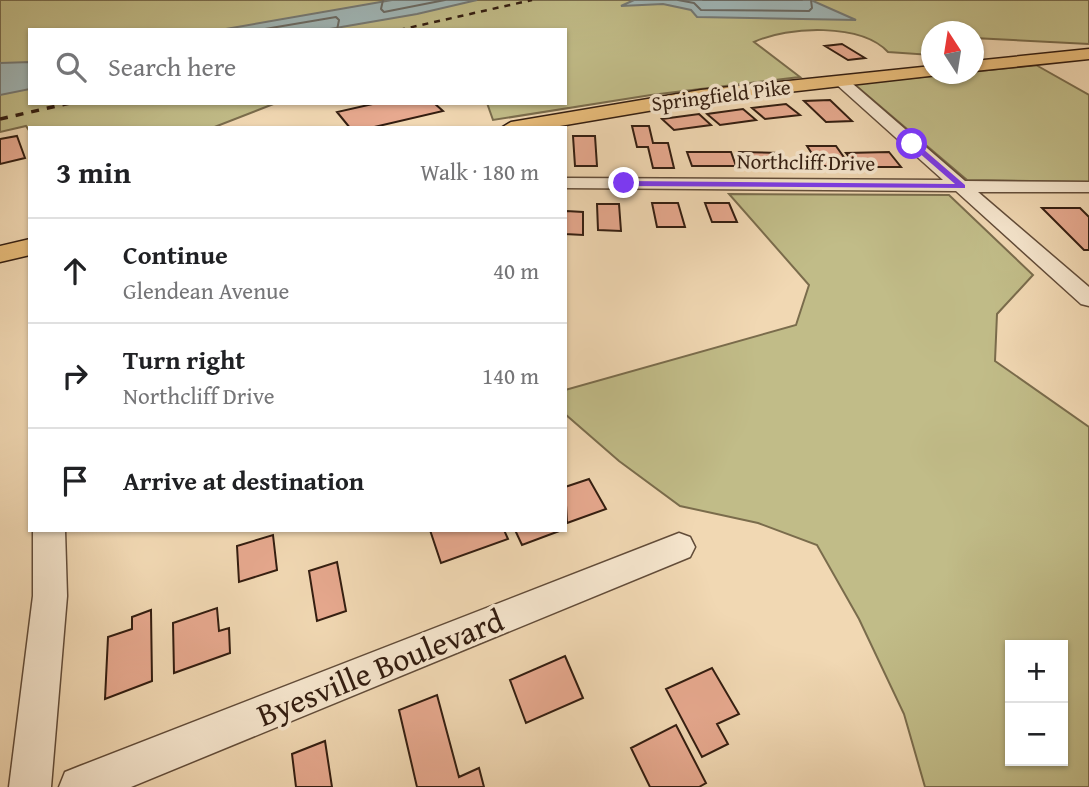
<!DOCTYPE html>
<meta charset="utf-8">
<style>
:root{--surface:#fff;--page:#f6f6f6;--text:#202124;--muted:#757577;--line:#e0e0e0}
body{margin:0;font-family:"Gentium Book Plus",serif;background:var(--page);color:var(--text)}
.controls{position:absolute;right:21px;bottom:21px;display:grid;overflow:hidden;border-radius:0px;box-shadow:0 2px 5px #0004}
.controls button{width:63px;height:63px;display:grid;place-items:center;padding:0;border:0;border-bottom:2px solid var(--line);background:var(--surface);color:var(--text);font:35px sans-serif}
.compass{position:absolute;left:921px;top:21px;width:63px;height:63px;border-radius:50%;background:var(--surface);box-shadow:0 2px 5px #0004;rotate:348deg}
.stop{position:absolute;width:21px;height:21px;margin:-16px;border:5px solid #7c3aed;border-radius:50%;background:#fff}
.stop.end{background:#7c3aed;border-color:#fff;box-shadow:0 2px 7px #0008}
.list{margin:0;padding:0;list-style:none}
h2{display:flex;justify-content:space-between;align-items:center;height:91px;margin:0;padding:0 28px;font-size:30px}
h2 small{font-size:23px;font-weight:400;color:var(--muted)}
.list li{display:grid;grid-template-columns:46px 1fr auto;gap:21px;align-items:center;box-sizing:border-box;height:105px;padding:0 28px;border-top:2px solid var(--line)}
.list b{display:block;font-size:26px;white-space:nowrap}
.list p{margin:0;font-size:23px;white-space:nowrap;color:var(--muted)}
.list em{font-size:23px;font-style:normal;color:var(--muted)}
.icon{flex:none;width:38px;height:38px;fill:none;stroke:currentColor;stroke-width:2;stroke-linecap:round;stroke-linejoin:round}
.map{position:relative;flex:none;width:1089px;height:787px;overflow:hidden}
.search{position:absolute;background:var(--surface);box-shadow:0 2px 5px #0004;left:28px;top:28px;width:539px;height:77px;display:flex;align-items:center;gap:18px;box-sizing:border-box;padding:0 24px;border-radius:0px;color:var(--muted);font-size:26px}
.panel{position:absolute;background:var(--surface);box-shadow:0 2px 5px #0004;left:28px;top:126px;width:539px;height:406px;border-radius:0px}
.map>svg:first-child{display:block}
</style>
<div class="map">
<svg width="1089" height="787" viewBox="0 0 1089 787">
<rect width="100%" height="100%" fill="#f1d8b3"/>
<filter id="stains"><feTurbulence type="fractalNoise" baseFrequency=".00286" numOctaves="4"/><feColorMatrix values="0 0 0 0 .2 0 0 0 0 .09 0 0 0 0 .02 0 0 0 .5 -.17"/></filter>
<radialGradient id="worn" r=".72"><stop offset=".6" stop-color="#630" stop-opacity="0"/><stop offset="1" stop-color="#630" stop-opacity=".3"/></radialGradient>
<path fill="#c1bc88" stroke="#7a6c4c" stroke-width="2" fill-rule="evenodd" d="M0,0H1089V44L974,38V32H932L931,55L888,52C861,23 788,26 754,42L800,77L651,95L493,120L487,103H565V30H30V103H276L212,128H30V132L26,126L0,132Z
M1036,65L1089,95V182L967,180L854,84Z
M729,194L949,195L1033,275L997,314L995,361L1089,427V787H925L904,714L859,619L817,545L758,523L680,506L619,461L565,414V390L796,325L809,285ZM1063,645V761H1010V645Z"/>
<path fill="#a0b7b8" stroke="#747975" stroke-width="2" d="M392,0H477L417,14L324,30H220Z
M634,0H811L856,20L697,17L691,10L663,4L621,6Z
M30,62V89L0,95V63Z"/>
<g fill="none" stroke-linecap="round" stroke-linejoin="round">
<path stroke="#6a6a64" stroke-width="2" d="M383,0L381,9L384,12L445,0
M678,0L694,3L701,10L809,11L812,8L811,0
M703,0H802
M259,30L336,17L339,20L337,30"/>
</g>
<path fill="#e7a98f" stroke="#331d10" stroke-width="2" d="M842,44L865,58L848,60L825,46Z
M830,100L852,121L826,122L804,101Z
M377,103H434L443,111L370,128H350L337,112Z
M786,104L800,115L765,119L752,108Z
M743,109L756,120L720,125L707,114Z
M699,114L711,125L674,130L662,119Z
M632,126H649L653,143H668L674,168H653L648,147H637Z
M17,136L25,158L0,164V139Z
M573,136H595L597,166H575Z
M807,146H836L850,166H820Z
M687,152H731L736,166H692Z
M739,152L782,153L789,167H744Z
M889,152L901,167H857L846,153Z
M652,203H678L685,227H657Z
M705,203H729L737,222H712Z
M597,204H619L621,231L598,230Z
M1042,208H1080L1089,217V250H1084Z
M566,211L583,212V235L565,234Z
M589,479L606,509L567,523L565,487Z
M430,530H504L508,539L441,563Z
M515,530H562L522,545Z
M273,535L277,570L239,582L237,546Z
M337,562L346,611L317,621L309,571Z
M217,608L219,631L229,628L230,653L174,673L173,623Z
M151,610L152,681L105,699L108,637L132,629V617Z
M565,656L583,698L526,723L510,680Z
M712,668L739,714L717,724L728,744L702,757L666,689Z
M437,695L459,777L479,768L484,787H417L399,710Z
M676,725L706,783L699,787H650L631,748Z
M325,741L332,787H296L292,754Z"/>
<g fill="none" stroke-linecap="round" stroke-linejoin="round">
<g stroke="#624c39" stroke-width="3">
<path id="minor" d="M841,77L846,78L965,181L1089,182V192H978L1089,287V306L1081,304L956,191L565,188V178L943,180L836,84V78Z
M33,530H65L67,596L51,787H9L33,596Z
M679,533L690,537L695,547L690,557L131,787H59L65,772L80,766Z"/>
</g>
<g stroke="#331d10" stroke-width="3">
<path id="major" d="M1089,49V59L974,71V61Z
M932,66V74L938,75L701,102L548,128H501L511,122L701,90Z
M30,239V255L0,262V246Z"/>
</g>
<use href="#minor" fill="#f6e6ce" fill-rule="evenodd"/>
<use href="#major" fill="#e8bc7a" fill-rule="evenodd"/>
<path stroke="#331d10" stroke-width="2.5" stroke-dasharray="6 6" stroke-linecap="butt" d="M399,30L532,0"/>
<path stroke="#331d10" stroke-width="3.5" stroke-dasharray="8 8" stroke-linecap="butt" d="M0,119L70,103"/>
</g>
<path fill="#7c3aed" d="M910,142H915L965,185V188L624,186L620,183L624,181L955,184L910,145Z"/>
<g text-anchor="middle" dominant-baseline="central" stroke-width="7" stroke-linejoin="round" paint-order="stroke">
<g font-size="21" fill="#331d10" stroke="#f6e6ce">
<text transform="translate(721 95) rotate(-7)">Springfield Pike</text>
<text transform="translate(806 162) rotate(1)">Northcliff Drive</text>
</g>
<g font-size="32" fill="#331d10" stroke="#f6e6ce">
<text transform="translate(380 667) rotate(-22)">Byesville Boulevard</text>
</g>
</g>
<rect width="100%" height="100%" filter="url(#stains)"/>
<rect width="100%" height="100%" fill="url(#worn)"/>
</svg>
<div class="controls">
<button>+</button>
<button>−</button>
</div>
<svg class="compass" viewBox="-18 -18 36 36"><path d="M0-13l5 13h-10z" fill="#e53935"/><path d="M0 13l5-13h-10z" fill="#757577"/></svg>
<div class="stop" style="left:912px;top:144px"></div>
<div class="stop end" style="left:624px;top:183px"></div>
<div class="search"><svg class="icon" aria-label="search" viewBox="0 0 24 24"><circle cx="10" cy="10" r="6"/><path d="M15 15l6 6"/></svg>Search here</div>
<section class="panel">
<h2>3 min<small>Walk · 180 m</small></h2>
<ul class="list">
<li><svg class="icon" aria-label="ahead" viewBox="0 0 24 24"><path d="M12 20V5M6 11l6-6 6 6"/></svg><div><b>Continue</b><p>Glendean Avenue</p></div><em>40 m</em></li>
<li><svg class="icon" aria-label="right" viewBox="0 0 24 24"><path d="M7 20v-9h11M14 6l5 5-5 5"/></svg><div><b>Turn right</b><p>Northcliff Drive</p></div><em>140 m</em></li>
<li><svg class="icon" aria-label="arrive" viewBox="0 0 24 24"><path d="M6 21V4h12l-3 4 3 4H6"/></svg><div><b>Arrive at destination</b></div></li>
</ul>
</section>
</div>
